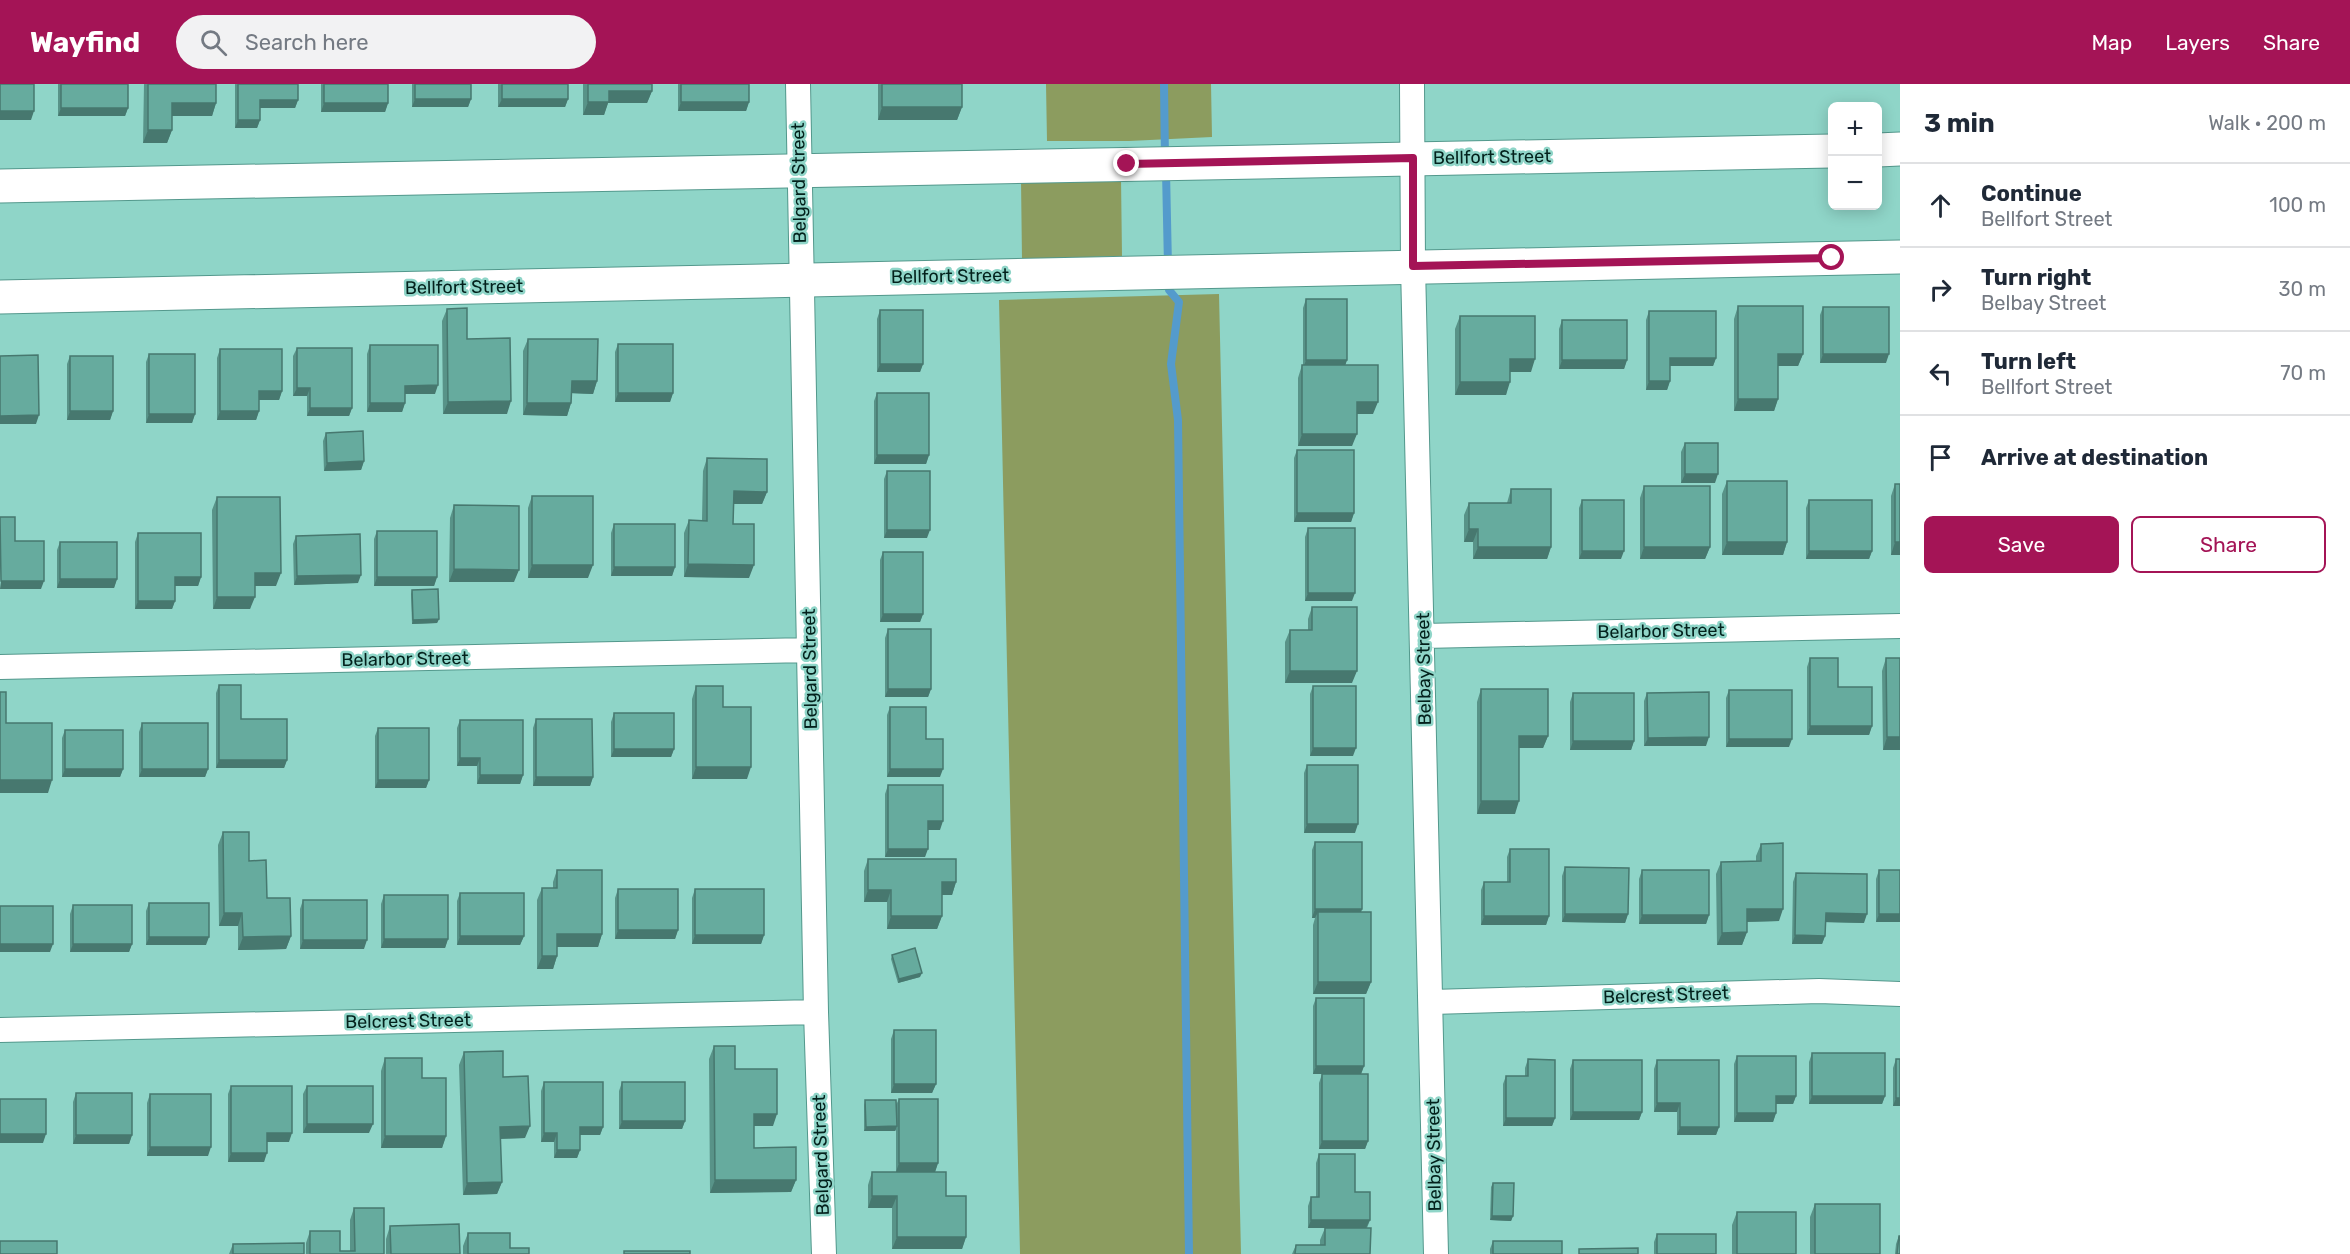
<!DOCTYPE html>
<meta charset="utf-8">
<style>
:root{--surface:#fff;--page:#f2f2f3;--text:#1f2937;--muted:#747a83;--line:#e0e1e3;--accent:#a41456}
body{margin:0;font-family:Rubik,sans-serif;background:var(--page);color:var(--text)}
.controls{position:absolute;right:18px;top:18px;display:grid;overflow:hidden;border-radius:9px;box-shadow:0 3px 15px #0003}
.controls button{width:54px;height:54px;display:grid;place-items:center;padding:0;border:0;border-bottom:2px solid var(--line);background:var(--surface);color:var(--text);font:30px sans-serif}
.stop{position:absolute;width:18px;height:18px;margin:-14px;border:4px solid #a41456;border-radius:50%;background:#fff}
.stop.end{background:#a41456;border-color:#fff;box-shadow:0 2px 6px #0008}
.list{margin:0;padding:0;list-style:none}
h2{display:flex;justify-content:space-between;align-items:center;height:78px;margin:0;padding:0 24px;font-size:26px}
h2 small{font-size:20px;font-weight:400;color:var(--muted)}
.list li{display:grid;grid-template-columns:39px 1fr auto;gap:18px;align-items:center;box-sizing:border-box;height:84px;padding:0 24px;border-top:2px solid var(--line)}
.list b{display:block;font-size:22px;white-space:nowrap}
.list p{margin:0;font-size:20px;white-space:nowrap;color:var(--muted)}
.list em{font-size:20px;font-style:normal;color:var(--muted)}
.actions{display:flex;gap:12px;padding:18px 24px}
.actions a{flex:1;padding:14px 0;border:2px solid var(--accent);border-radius:9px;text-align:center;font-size:21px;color:var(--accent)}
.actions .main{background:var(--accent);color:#fff}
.icon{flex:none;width:33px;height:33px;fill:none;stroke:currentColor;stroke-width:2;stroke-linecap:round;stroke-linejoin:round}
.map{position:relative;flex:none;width:1900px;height:1170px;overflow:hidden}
header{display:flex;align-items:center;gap:36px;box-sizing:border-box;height:84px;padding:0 30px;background:var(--accent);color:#fff}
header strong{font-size:28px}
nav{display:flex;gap:33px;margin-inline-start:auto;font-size:21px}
.search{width:420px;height:54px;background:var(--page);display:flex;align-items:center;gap:15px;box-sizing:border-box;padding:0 21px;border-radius:33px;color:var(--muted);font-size:22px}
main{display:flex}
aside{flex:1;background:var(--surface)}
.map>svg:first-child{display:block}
</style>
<header>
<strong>Wayfind</strong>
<div class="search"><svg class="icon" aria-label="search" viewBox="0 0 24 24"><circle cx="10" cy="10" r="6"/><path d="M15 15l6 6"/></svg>Search here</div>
<nav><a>Map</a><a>Layers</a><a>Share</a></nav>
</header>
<main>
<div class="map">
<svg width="1900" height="1170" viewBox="0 0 1900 1170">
<rect width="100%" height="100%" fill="#8fd5c8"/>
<path fill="#8c9c5f" d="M1046,0H1211L1212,53L1129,57H1047Z
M1121,94L1122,172L1022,175L1021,96Z
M1219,210L1241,1170H1020L999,216Z"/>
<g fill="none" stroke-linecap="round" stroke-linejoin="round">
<path stroke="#549bcc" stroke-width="8" d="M1164,0L1165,75
M1166,87L1168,182
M1168,195L1169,206L1179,218L1171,280L1178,336L1189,1170"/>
<g stroke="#53988c" stroke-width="26">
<path id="minor" d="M798,0L816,928L824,1170
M1412,0L1413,182L1436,1170
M1423,552L1900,542
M0,583L809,566
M1432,918L1819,907L1900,910
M0,946L816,928"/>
</g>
<g stroke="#53988c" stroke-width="35">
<path id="secondary" d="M1878,66L1900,65
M0,102L1832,67
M0,213L1900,173"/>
</g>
<use href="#minor" stroke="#fff" stroke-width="24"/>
<use href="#secondary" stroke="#fff" stroke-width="33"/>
</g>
<path fill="#589388" d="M58,0H128V24L125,32H58Z
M144,0H216V19L212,32H172V46L167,59H143Z
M235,0H298V16L295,24H260V36L257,44H235Z
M321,0H388V19L385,28H321Z
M412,0H471V15L468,23H412Z
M498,0H568V15L565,23H498Z
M583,0H652V7L647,19H608L604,31H583Z
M678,0H749V18L746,27H678Z
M878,0H962V23L957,36H878Z
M1306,215L1347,276L1345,281L1373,330H1357L1352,362H1298V294L1302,281H1303V224Z
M1738,222L1803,270L1798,282H1778V315L1774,327H1734V235Z
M1823,223L1886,279H1820V231Z
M447,225L467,255L507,330H443L442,237Z
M880,226L923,280L920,288H877V235Z
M1649,227L1716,274L1713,282H1670V297L1667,306H1646V236Z
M1460,232L1531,288H1510L1506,311H1455V245Z
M1562,236L1627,276L1624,285H1559V245Z
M528,255L597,297L593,310L572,309L571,319L567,332L523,331V267Z
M618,260L673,309L670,318H615V268Z
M370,261L435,310H405V319L402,328H367V270Z
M297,264L352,324L349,332H307V312H293V272Z
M220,265L282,307L279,316H259V327L256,336H217V274Z
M149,270L195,330L192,339H146V278Z
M70,272L113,327L110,336H67V280Z
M877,309L929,371L926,380H874V317Z
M326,349L364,377L361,386L324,387L323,357Z
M1685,359L1715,399H1681V368Z
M1297,366L1354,429L1351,438H1294V374Z
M707,374L767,408L762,420H734L733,440L749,494L684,493V449L689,436H702L703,387Z
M887,387L927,454H884V395Z
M1727,397L1787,458L1783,471H1722V410Z
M1895,400L1900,471H1891V412Z
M1644,402L1710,463L1705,475H1640V414Z
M1511,405L1551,463L1547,475H1473V458H1464V431L1469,419H1507Z
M532,412L588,494H528V424Z
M217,413L276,502H255L250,525H213L212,426Z
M1582,416L1621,475H1579V424Z
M1809,416L1872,467L1869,475H1806V424Z
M454,421L514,498H449L450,434Z
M614,440L675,483L672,492H611V449Z
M1308,444L1352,517H1305V453Z
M377,447L437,493L434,502H374V455Z
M138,449L201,493L198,502H175V517L172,525H135V458Z
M296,452L358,499L294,501L293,460Z
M60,458L117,495L114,504H57V466Z
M883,468L923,530L920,538H880V476Z
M412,506L439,535L437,539L412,540L411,510Z
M1312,523L1352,599H1285V558L1290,546H1308V535Z
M888,545L931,605L928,613H885V554Z
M1810,574L1838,603L1872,642L1869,651H1807V583Z
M1886,574H1900V666H1883L1882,587Z
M219,601L241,635L287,676L284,684H216V609Z
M696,602L723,623L747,695H692V615Z
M1313,602L1353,672H1310V610Z
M1481,605L1548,652L1543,664H1519L1515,730H1477V618Z
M1729,606L1789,663H1726V614Z
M1573,609L1634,657L1631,666H1570V618Z
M1647,609L1706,662H1644V617Z
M890,623L926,655L940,693H887V631Z
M614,629L674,665L671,673H611V638Z
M536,635L593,693L590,702H533V644Z
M460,636L523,691L520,700H477V682H457V644Z
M142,639L208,685L205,693H139V648Z
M378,644L429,696L426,704H375V652Z
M65,646L123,685L120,693H62V654Z
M1307,681L1355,749H1304V689Z
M888,701L940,746H928L925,773H885V710Z
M223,748L249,777L267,814L291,852L286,865L238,866V842H219L218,761Z
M1315,758L1362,825L1361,828L1371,898L1366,910H1313V841L1315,834H1312V766Z
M1761,760L1779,837L1747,838V848L1742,861H1717L1716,790L1721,778L1756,777V772Z
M1510,765L1549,832L1546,841H1481V806L1484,798H1507V773Z
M868,775L956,798L952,811H942V832L937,845H887V818H864V787Z
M1565,783L1628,830L1625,839L1562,838V792Z
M557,786L602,850L598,863H557V872L553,885H537V816L542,804H553V798Z
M1642,786L1709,831L1706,840H1639V795Z
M1879,786L1900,838H1876V795Z
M1796,789L1864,839L1825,838V852L1822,860H1792L1793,798Z
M618,805L678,846L675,855H615V814Z
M695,805L764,851L761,860H692V814Z
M460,809L524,852L520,861H457V817Z
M384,811L448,855L445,864H381V820Z
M303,816L364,865H300V825Z
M149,819L206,861H146V827Z
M73,821L132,860L129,868H70V830Z
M892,871L920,893L898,899L891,875Z
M1316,914L1364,982L1361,990H1313V922Z
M894,946L936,1000L932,1009H891V955Z
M714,962L735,985L773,1042H754V1064L796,1096L791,1108L710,1109L709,975Z
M464,968L503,993L525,1054L500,1055L502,1098L497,1110L463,1111L459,981Z
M1812,969L1885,1012L1882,1020H1809V978Z
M1737,972L1796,1012L1793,1020H1776V1029L1773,1038H1734V980Z
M385,974L422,994L446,1052L442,1064H381V987Z
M1528,975L1555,1034L1552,1042H1503V1000L1506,992H1525V984Z
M1896,975L1900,1022H1893V984Z
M1573,976L1642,1028L1639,1036H1570V985Z
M1657,976L1719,1043L1716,1051H1677V1028H1654V985Z
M1322,990L1368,1057L1365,1065H1319V999Z
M544,998L603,1043L600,1051H580V1066L577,1074H554V1058H541V1007Z
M622,998L685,1037L682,1045H619V1007Z
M231,1002L289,1058H267L264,1078H228V1010Z
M307,1002L369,1049H303V1010Z
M76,1009L132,1051L129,1060H73V1018Z
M150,1010L208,1072H147V1019Z
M899,1015L938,1079L935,1088H896V1046L895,1047H864V1021L865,1016L896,1021Z
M1319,1070L1355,1108L1370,1136L1367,1144L1370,1170H1292L1296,1161H1320V1156L1325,1144H1308V1122L1311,1113H1316V1079Z
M872,1088L946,1112L966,1153L962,1165H892V1124H868V1101Z
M1493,1099L1513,1132L1511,1137L1490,1136L1491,1103Z
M1815,1120L1880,1170H1810V1133Z
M354,1124L384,1170H306V1159L310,1147L340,1167H350V1136Z
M1737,1128L1796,1170H1732V1141Z
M390,1142L460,1170H386V1155Z
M468,1149L510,1164L529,1170H463V1162Z
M1657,1150L1716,1170H1654V1158Z
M1899,1152L1900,1170H1895L1896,1160Z
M1493,1157L1562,1170H1490V1165Z
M233,1160L304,1170H229Z"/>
<path fill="#47786f" d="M609,7H652L647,19H608L604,31H583L588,18Z
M415,15H471L468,23H412Z
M502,15H568L565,23H498Z
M260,16H298L295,24H257Z
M681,18H749L746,27H678Z
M172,19H216L212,32H167Z
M324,19H388L385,28H321Z
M882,23H962L957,36H878Z
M61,24H128L125,32H58Z
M0,27H34L31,36H0Z
M238,36H260L257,44H235Z
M148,46H172L167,59H143Z
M1778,270H1803L1798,282H1774Z
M1823,270H1889L1886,279H1820Z
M1670,274H1716L1713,282H1667Z
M1510,275H1535L1531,288H1506Z
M1306,276H1347L1344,285H1303Z
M1562,276H1627L1624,285H1559Z
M880,280H923L920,288H877Z
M572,297H597L593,310L567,309Z
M1649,297H1670L1667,306H1646Z
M1460,298H1510L1506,311H1455Z
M438,301L435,310H402L405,302Z
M297,304H310L307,312H293Z
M259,307H282L279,316H256Z
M618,309H673L670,318H615Z
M1738,315H1778L1774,327H1734Z
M511,317L507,330H443L448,318Z
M1357,318H1378L1373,330H1352Z
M370,319H405L402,328H367Z
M527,319H571L567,332L523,331Z
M310,324H352L349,332H307Z
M70,327H113L110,336H67Z
M220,327H259L256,336H217Z
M149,330H195L192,339H146Z
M39,331L36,340H0V332Z
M1302,350H1357L1352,362H1298Z
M877,371H929L926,380H874Z
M364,377L361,386L324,387L327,379Z
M1685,390H1718L1715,399H1681Z
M734,407L767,408L762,420H729Z
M1297,429H1354L1351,438H1294Z
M1469,445H1478L1473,458H1464Z
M887,446H930L927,454H884Z
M1727,458H1787L1783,471H1722Z
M1895,458H1900V471H1891Z
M1478,463H1551L1547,475H1473Z
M1644,463H1710L1705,475H1640Z
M1582,467H1624L1621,475H1579Z
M1809,467H1872L1869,475H1806Z
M688,480L754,481L749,494L684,493Z
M532,481H593L588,494H528Z
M614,483H675L672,492H611Z
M454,485L519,486L514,498H449Z
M255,489H281L276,502H250Z
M361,491L358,499L294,501L297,492Z
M175,493H201L198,502H172Z
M377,493H437L434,502H374Z
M60,495H117L114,504H57Z
M1,497H44L41,505H0Z
M1308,509H1355L1352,517H1305Z
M217,513H255L250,525H213Z
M138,517H175L172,525H135Z
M883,530H923L920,538H880Z
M439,535L437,539L412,540L413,536Z
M1290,587H1357L1352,599H1285Z
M888,605H931L928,613H885Z
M1810,642H1872L1869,651H1807Z
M1519,652H1548L1543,664H1515Z
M1709,653L1706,662H1644L1648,654Z
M1887,653H1900V666H1883Z
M1729,655H1792L1789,663H1726Z
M1573,657H1634L1631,666H1570Z
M1313,664H1356L1353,672H1310Z
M614,665H674L671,673H611Z
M460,674H480L477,682H457Z
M219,676H287L284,684H216Z
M696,683H751L747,695H692Z
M65,685H123L120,693H62Z
M142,685H208L205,693H139Z
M890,685H943L940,693H887Z
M480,691H523L520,700H477Z
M536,693H593L590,702H533Z
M0,696H52L48,709H0Z
M378,696H429L426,704H375Z
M1481,717H1519L1515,730H1477Z
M928,737H943L940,746H925Z
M1307,740H1358L1355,749H1304Z
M888,765H928L925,773H885Z
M942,798H956L952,811H937Z
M868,806H891L887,818H864Z
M1315,825H1362L1359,834L1318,828L1315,834H1312Z
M1747,825H1783L1779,837L1742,838Z
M224,829H242L238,842H219Z
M1826,829L1867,830L1864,839L1822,838Z
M1565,830H1628L1625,839L1562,838Z
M1879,830H1900V838H1876Z
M1642,831H1709L1706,840H1639Z
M891,832H942L937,845H887Z
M1484,832H1549L1546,841H1481Z
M618,846H678L675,855H615Z
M1747,848L1742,861H1717L1722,849Z
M557,850H602L598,863H553Z
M695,851H764L761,860H692Z
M1795,851L1825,852L1822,860H1792Z
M291,852L286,865L238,866L243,853Z
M460,852H524L520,861H457Z
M149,853H209L206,861H146Z
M384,855H448L445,864H381Z
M303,856H367L364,865H300Z
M0,860H53L50,868H0Z
M73,860H132L129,868H70Z
M542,872H557L553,885H537Z
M922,889L920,893L898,899L899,895Z
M1318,898H1371L1366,910H1313Z
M1316,982H1364L1361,990H1313Z
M894,1000H936L932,1009H891Z
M1776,1012H1796L1793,1020H1773Z
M1812,1012H1885L1882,1020H1809Z
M1896,1014H1900V1022H1893Z
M1657,1019H1680L1677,1028H1654Z
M1573,1028H1642L1639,1036H1570Z
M1737,1029H1776L1773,1038H1734Z
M754,1030H777L773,1042H749Z
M1506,1034H1555L1552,1042H1503Z
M622,1037H685L682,1045H619Z
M307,1040H373L369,1049H303Z
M530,1042L525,1054L496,1055L500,1043Z
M897,1042L895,1047H864L866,1043Z
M580,1043H603L600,1051H577Z
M1680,1043H1719L1716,1051H1677Z
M267,1049H292L289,1058H264Z
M544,1049H557L554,1058H541Z
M0,1050H46L43,1059H0Z
M76,1051H132L129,1060H73Z
M385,1052H446L442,1064H381Z
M1322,1057H1368L1365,1065H1319Z
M150,1063H211L208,1072H147Z
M557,1066H580L577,1074H554Z
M231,1069H267L264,1078H228Z
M899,1079H938L935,1088H896Z
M715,1096H796L791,1108L710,1109Z
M502,1098L497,1110L463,1111L467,1099Z
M872,1112H897L892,1124H868Z
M1492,1132H1513L1511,1137L1490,1136Z
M1311,1136H1370L1366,1144H1308Z
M897,1153H966L962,1165H892Z"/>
<path fill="#66ab9e" stroke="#47786f" stroke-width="1.5" d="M0,0H34V27H0Z
M61,0H128V24H61Z
M148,0H216V19H172V46H148Z
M238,0H298V16H260V36H238Z
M324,0H388V19H324Z
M415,0H471V15H415Z
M502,0H568V15H502Z
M588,0H652V7H609V18H588Z
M681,0H749V18H681Z
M882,0H962V23H882Z
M1306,215H1347V276H1306Z
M1738,222H1803V270H1778V315H1738Z
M1823,223H1889V270H1823Z
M467,224V255L510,254L511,317L448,318L447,225Z
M880,226H923V280H880Z
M1649,227H1716V274H1670V297H1649Z
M1460,232H1535V275H1510V298H1460Z
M1562,236H1627V276H1562Z
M528,255H598L597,297H572L571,319H527Z
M618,260H673V309H618Z
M370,261H438V301L405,302V319H370Z
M297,264H352V324H310V304H297Z
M220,265H282V307H259V327H220Z
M149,270H195V330H149Z
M38,271L39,331L0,332V272Z
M70,272H113V327H70Z
M1302,281H1378V318H1357V350H1302Z
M877,309H929V371H877Z
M363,347L364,377L327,379L326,349Z
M1685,359H1718V390H1685Z
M1297,366H1354V429H1297Z
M707,374L767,375V408L734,407L733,440H754V481L688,480L689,436L707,437Z
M887,387H930V446H887Z
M1727,397H1787V458H1727Z
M1895,400H1900V458H1895Z
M1644,402H1710V463H1644Z
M1511,405H1551V463H1478V445H1469V419H1511Z
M532,412H593V481H532Z
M217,413H280L281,489H255V513H217Z
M1582,416H1624V467H1582Z
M1809,416H1872V467H1809Z
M454,421L519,422V486L454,485Z
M0,433H15V457H44V497H1Z
M614,440H675V483H614Z
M1308,444H1355V509H1308Z
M377,447H437V493H377Z
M138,449H201V493H175V517H138Z
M360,450L361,491L297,492L296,452Z
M60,458H117V495H60Z
M883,468H923V530H883Z
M438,505L439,535L413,536L412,506Z
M1312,523H1357V587H1290V546H1312Z
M888,545H931V605H888Z
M1810,574H1838V603H1872V642H1810Z
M1886,574H1900V653H1887Z
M219,601H241V635H287V676H219Z
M696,602H723V623H751V683H696Z
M1313,602H1356V664H1313Z
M1481,605H1548V652H1519V717H1481Z
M1729,606H1792V655H1729Z
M0,608H6V639H52V696H0Z
M1709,608V653L1648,654L1647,609Z
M1573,609H1634V657H1573Z
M890,623H926V655H943V685H890Z
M614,629H674V665H614Z
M536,635H592L593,693H536Z
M460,636H523V691H480V674H460Z
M142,639H208V685H142Z
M378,644H429V696H378Z
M65,646H123V685H65Z
M1307,681H1358V740H1307Z
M888,701H943V737H928V765H888Z
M223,748H249V777L266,776L267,814H290L291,852L243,853L242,829H224Z
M1315,758H1362V825H1315Z
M1783,759V825H1747V848L1722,849L1721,778L1761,777V760Z
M1510,765H1549V832H1484V798H1510Z
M868,775H956V798H942V832H891V806H868Z
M1565,783L1629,784L1628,830H1565Z
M557,786H602V850H557V872H542V804H557Z
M1642,786H1709V831H1642Z
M1879,786H1900V830H1879Z
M1796,789L1867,790V830L1826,829L1825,852L1795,851Z
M618,805H678V846H618Z
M695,805H764V851H695Z
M460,809H524V852H460Z
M384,811H448V855H384Z
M303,816H367V856H303Z
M149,819H209V853H149Z
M73,821H132V860H73Z
M0,822H53V860H0Z
M1318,828H1371V898H1318Z
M915,864L922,889L899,895L892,871Z
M1316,914H1364V982H1316Z
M894,946H936V1000H894Z
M714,962H735V985H777V1030H754V1064L796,1063V1096H715Z
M503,967V993L528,992L530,1042L500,1043L502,1098L467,1099L464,968Z
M1812,969H1885V1012H1812Z
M1737,972H1796V1012H1776V1029H1737Z
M385,974H422V994H446V1052H385Z
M1528,975L1555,976V1034H1506V992H1528Z
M1896,975H1900V1014H1896Z
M1573,976H1642V1028H1573Z
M1657,976H1719V1043H1680V1019H1657Z
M1322,990H1368V1057H1322Z
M544,998H603V1043H580V1066H557V1049H544Z
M622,998H685V1037H622Z
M231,1002H292V1049H267V1069H231Z
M307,1002H373V1040H307Z
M76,1009H132V1051H76Z
M150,1010H211V1063H150Z
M0,1015H46V1050H0Z
M899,1015H938V1079H899Z
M865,1016H896L897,1042L866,1043Z
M1319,1070H1355V1108H1370V1136H1311V1113H1319Z
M872,1088H946V1112H966V1153H897V1112H872Z
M1493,1099H1514L1513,1132H1492Z
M1815,1120H1880V1170H1815Z
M354,1124H384V1170H310V1147H340V1167H355Z
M1737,1128H1796V1170H1737Z
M459,1140L460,1170H391L390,1142Z
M1325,1144H1371L1370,1170H1295L1296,1161H1325Z
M468,1149H510V1164H529V1170H468Z
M1657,1150H1716V1170H1657Z
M1899,1152H1900V1170H1897Z
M0,1157H57V1170H0Z
M1493,1157H1562V1170H1493Z
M304,1159V1170H233V1160Z
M1638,1164V1170H1579V1165Z
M624,1167H690V1170H624Z"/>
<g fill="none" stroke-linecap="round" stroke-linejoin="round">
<path stroke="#a41456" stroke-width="8" d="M1127,80L1413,74V182L1832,174"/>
</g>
<g text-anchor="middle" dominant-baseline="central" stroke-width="5" stroke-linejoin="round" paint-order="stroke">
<g font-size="18" fill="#03211c" stroke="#8fd5c8">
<text transform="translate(1492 73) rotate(-1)">Bellfort Street</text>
<text transform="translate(799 99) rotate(-91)">Belgard Street</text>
<text transform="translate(950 192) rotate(-1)">Bellfort Street</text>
<text transform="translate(464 203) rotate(-1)">Bellfort Street</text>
<text transform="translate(1661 547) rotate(-1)">Belarbor Street</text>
<text transform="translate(405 575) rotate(-1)">Belarbor Street</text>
<text transform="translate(810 585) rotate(-91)">Belgard Street</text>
<text transform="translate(1424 585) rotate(-91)">Belbay Street</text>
<text transform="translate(1666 911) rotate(-2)">Belcrest Street</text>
<text transform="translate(408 937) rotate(-1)">Belcrest Street</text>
<text transform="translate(821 1071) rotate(-92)">Belgard Street</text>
<text transform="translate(1434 1071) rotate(-91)">Belbay Street</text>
</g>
</g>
</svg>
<div class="controls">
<button>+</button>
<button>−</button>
</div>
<div class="stop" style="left:1832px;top:174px"></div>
<div class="stop end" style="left:1127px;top:80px"></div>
</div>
<aside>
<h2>3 min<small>Walk · 200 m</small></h2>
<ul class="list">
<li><svg class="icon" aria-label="ahead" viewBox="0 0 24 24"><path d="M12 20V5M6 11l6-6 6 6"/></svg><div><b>Continue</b><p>Bellfort Street</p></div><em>100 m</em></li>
<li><svg class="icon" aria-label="right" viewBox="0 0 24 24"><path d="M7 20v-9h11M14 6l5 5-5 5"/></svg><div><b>Turn right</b><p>Belbay Street</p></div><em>30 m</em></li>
<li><svg class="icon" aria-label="left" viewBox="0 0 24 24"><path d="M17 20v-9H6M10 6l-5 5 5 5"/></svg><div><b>Turn left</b><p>Bellfort Street</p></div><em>70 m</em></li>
<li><svg class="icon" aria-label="arrive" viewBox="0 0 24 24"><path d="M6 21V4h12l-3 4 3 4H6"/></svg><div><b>Arrive at destination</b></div></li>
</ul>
<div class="actions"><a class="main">Save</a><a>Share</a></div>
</aside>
</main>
